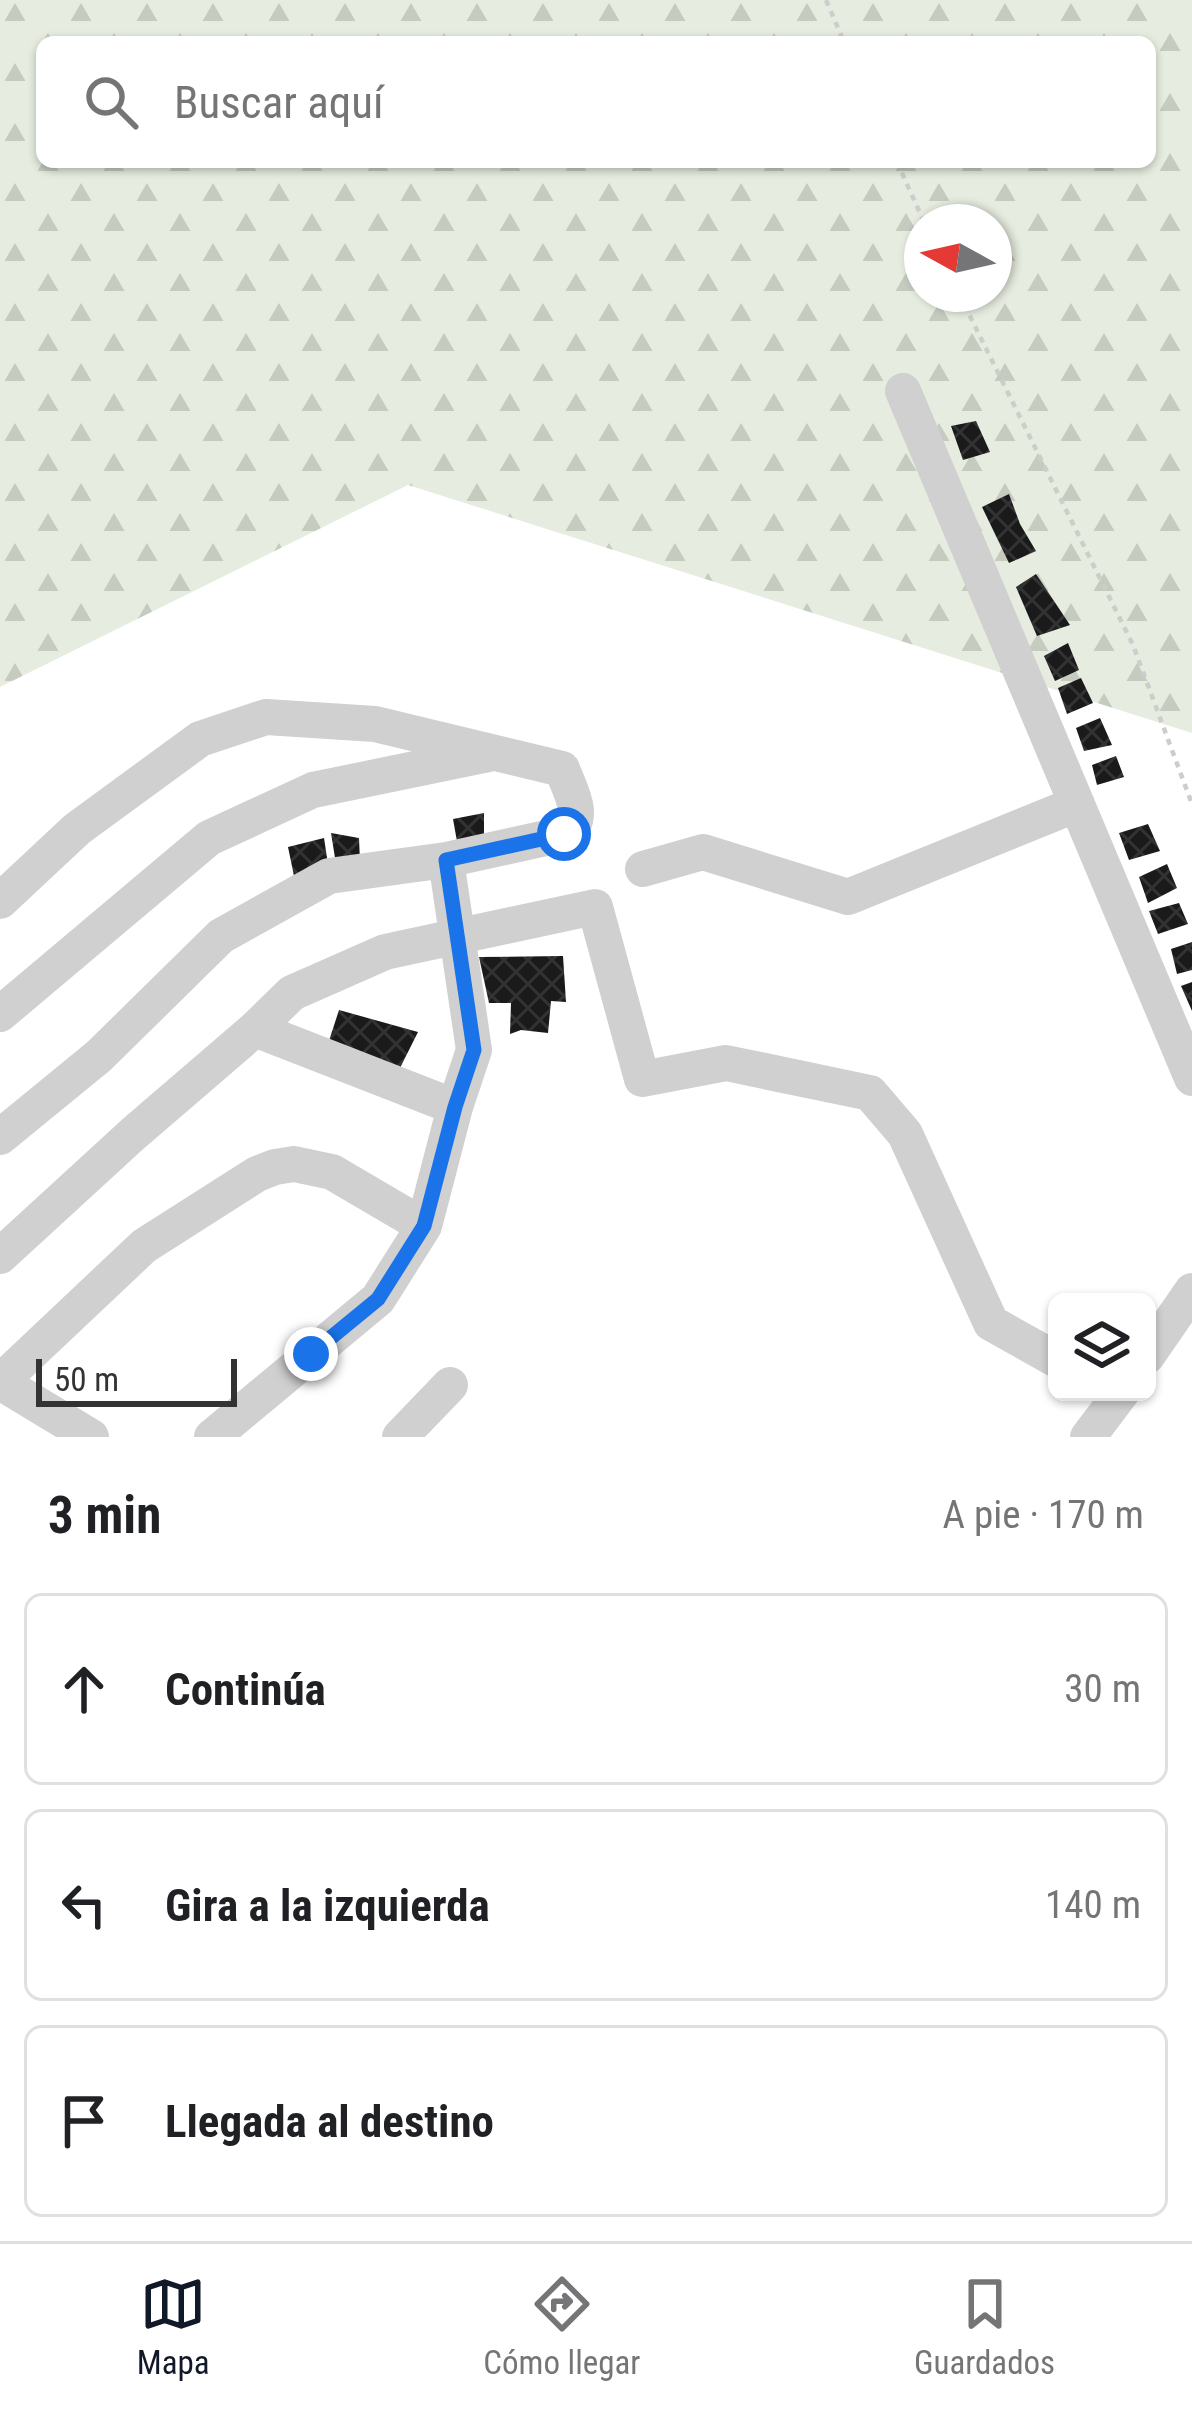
<!DOCTYPE html>
<html lang="es">
<meta charset="utf-8">
<style>
:root{--surface:#fff;--page:#f6f6f6;--text:#202124;--muted:#757577;--line:#e0e0e0;--accent:#111827}
body{margin:0;font-family:"Roboto Condensed",sans-serif;background:var(--page);color:var(--text)}
.controls{position:absolute;right:36px;bottom:36px;display:grid;overflow:hidden;border-radius:18px;box-shadow:0 3px 9px #0004}
.controls button{width:108px;height:108px;display:grid;place-items:center;padding:0;border:0;border-bottom:3px solid var(--line);background:var(--surface);color:var(--text);font:60px sans-serif}
.compass{position:absolute;left:904px;top:204px;width:108px;height:108px;border-radius:50%;background:var(--surface);box-shadow:0 3px 9px #0004;rotate:278deg}
.scale{position:absolute;left:36px;bottom:30px;width:201px;box-sizing:border-box;padding-left:12px;border:6px solid #333;border-top:0;font-size:33px;line-height:42px;white-space:nowrap;color:#333;-webkit-text-stroke:9px #fff;paint-order:stroke}
.stop{position:absolute;width:36px;height:36px;margin:-27px;border:9px solid #1a73e8;border-radius:50%;background:#fff}
.stop.end{background:#1a73e8;border-color:#fff;box-shadow:0 3px 12px #0008}
.list{margin:0;padding:0;list-style:none}
h2{display:flex;justify-content:space-between;align-items:center;height:156px;margin:0;padding:0 48px;font-size:51px}
h2 small{font-size:39px;font-weight:400;color:var(--muted)}
.list li{display:grid;grid-template-columns:78px 1fr auto;gap:36px;align-items:center;box-sizing:border-box;height:192px;margin:0 24px 24px;padding:0 24px;border:3px solid var(--line);border-radius:18px}
.list b{display:block;font-size:45px;white-space:nowrap}
.list em{font-size:39px;font-style:normal;color:var(--muted)}
.icon{flex:none;width:66px;height:66px;fill:none;stroke:currentColor;stroke-width:2;stroke-linecap:round;stroke-linejoin:round}
.map{position:relative;flex:none;width:1192px;height:1437px;overflow:hidden}
.search{position:absolute;background:var(--surface);box-shadow:0 3px 9px #0004;left:36px;right:36px;top:36px;height:132px;display:flex;align-items:center;gap:30px;box-sizing:border-box;padding:0 42px;border-radius:18px;color:var(--muted);font-size:45px}
.sheet{height:804px;background:var(--surface)}
nav{display:flex;justify-content:space-around;align-items:center;box-sizing:border-box;height:168px;border-top:3px solid var(--line);background:var(--surface);font-size:33px;color:var(--muted)}
nav a{display:grid;justify-items:center;gap:6px}
nav .on{color:var(--accent)}
.map>svg:first-child{display:block}
</style>
<div class="map">
<svg width="1192" height="1437" viewBox="0 0 1192 1437">
<defs>
<pattern id="forest-firs" width="22" height="20" patternUnits="userSpaceOnUse" patternTransform="scale(3)"><rect width="22" height="20" fill="#e6ecdf"/><path d="M5 1l3.5 6h-7zM16 11l3.5 6h-7z" fill="#c6cbc0"/></pattern>
<pattern id="building-cross-hatch" width="8" height="8" patternUnits="userSpaceOnUse" patternTransform="scale(3)"><rect width="8" height="8" fill="#1a1a1a"/><path d="M0 0l8 8M0 8l8-8" fill="none" stroke="#333"/></pattern>
</defs>
<rect width="100%" height="100%" fill="#fff"/>
<path fill="url(#forest-firs)" fill-rule="evenodd" d="M0,0H1192V733L408,485L0,687ZM42,42H1150V162H42ZM922,222H994V294H922Z"/>
<path fill="url(#building-cross-hatch)" d="M976,421L990,452L963,460L951,426Z
M1009,494L1020,524L1036,551L1009,563L982,507Z
M1036,574L1070,625L1037,636L1016,587Z
M1068,643L1079,670L1055,681L1044,656Z
M1081,678L1093,703L1067,714L1058,688Z
M1100,718L1112,745L1084,751L1076,728Z
M1116,756L1124,777L1097,785L1092,765Z
M484,813V841L458,847L453,819Z
M1148,824L1160,851L1129,860L1119,833Z
M331,833L359,838L360,862L336,864Z
M324,838L328,864L294,876L288,847Z
M1167,864L1177,888L1148,903L1139,877Z
M1179,903L1188,924L1158,934L1149,911Z
M1192,942V970L1177,974L1171,949Z
M563,956L566,1002L551,1001L548,1033L521,1030L510,1034L511,1003H489L479,957Z
M1192,982V1011L1181,986Z
M339,1010L418,1032L396,1076L327,1047Z"/>
<g fill="none" stroke-linecap="round" stroke-linejoin="round">
<path stroke="#cdcdcd" stroke-width="4.5" stroke-dasharray="6 6" stroke-linecap="butt" d="M826,0L844,42
M897,162L924,222
M959,294L1133,645L1192,804"/>
<path stroke="#d0d0d0" stroke-width="36" d="M903,391L1192,1078
M643,869L703,852L848,897L1077,804
M0,901L77,829L200,739L266,717L375,724L562,769C570,791 588,818 564,834L446,860L329,876L221,936L99,1056L0,1137
M0,1014L209,838L313,790L488,754
M255,1029L455,1107
M0,1256L133,1134L255,1029L292,993L385,952L595,907L642,1079L726,1063L870,1093L905,1134L991,1323L1057,1360
M1147,1356L1192,1291
M91,1437L0,1382L144,1246L257,1174L275,1167L294,1164L332,1172L424,1226
M212,1437L378,1299L424,1226L455,1107L474,1050L446,860
M400,1437L450,1385
M1088,1437L1122,1392"/>
</g>
<g fill="none" stroke-linecap="round" stroke-linejoin="round">
<path stroke="#1a73e8" stroke-width="15" d="M311,1354L378,1299L424,1226L455,1107L474,1050L446,860L564,834"/>
</g>
</svg>
<div class="controls">
<button><svg class="icon" aria-label="layers" viewBox="0 0 24 24"><path d="M12 4l9 5-9 5-9-5zM3 14l9 5 9-5"/></svg></button>
</div>
<svg class="compass" viewBox="-18 -18 36 36"><path d="M0-13l5 13h-10z" fill="#e53935"/><path d="M0 13l5-13h-10z" fill="#757577"/></svg>
<div class="scale">50 m</div>
<div class="stop" style="left:564px;top:834px"></div>
<div class="stop end" style="left:311px;top:1354px"></div>
<div class="search"><svg class="icon" aria-label="search" viewBox="0 0 24 24"><circle cx="10" cy="10" r="6"/><path d="M15 15l6 6"/></svg>Buscar aquí</div>
</div>
<section class="sheet">
<h2>3 min<small>A pie · 170 m</small></h2>
<ul class="list">
<li><svg class="icon" aria-label="ahead" viewBox="0 0 24 24"><path d="M12 20V5M6 11l6-6 6 6"/></svg><div><b>Continúa</b></div><em>30 m</em></li>
<li><svg class="icon" aria-label="left" viewBox="0 0 24 24"><path d="M17 20v-9H6M10 6l-5 5 5 5"/></svg><div><b>Gira a la izquierda</b></div><em>140 m</em></li>
<li><svg class="icon" aria-label="arrive" viewBox="0 0 24 24"><path d="M6 21V4h12l-3 4 3 4H6"/></svg><div><b>Llegada al destino</b></div></li>
</ul>
</section>
<nav>
<a class="on"><svg class="icon" aria-label="map" viewBox="0 0 24 24"><path d="M3 6l6-2 6 2 6-2v14l-6 2-6-2-6 2zM9 4v14M15 6v14"/></svg>Mapa</a>
<a><svg class="icon" aria-label="directions" viewBox="0 0 24 24"><path d="M12 3l9 9-9 9-9-9zM9 14v-3h6M13 9l2 2-2 2"/></svg>Cómo llegar</a>
<a><svg class="icon" aria-label="saved" viewBox="0 0 24 24"><path d="M7 4h10v16l-5-4-5 4z"/></svg>Guardados</a>
</nav>
